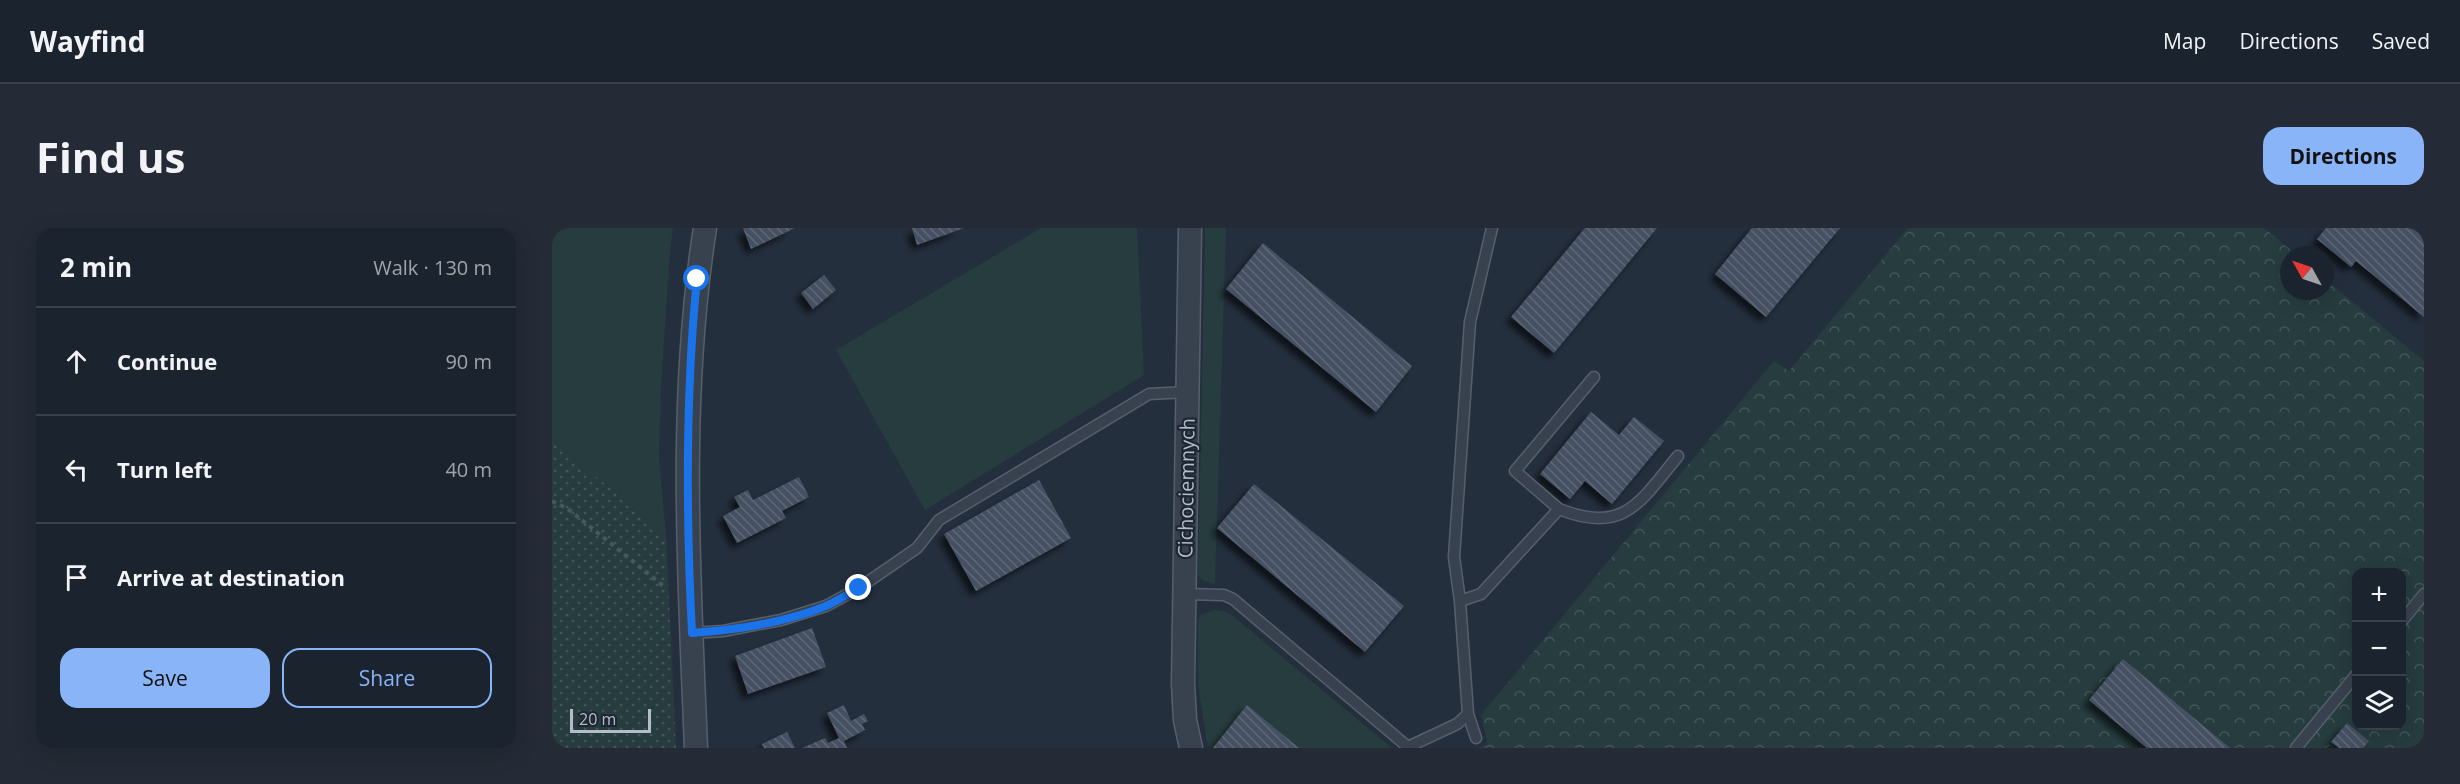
<!DOCTYPE html>
<meta charset="utf-8">
<style>
:root{--surface:#1b232e;--page:#242b36;--text:#f1f3f6;--muted:#a0a4aa;--line:#39404a;--accent:#8ab4f8}
body{margin:0;font-family:"Open Sans",sans-serif;background:var(--page);color:var(--text)}
.controls{position:absolute;right:18px;bottom:18px;display:grid;overflow:hidden;border-radius:12px;box-shadow:0 6px 24px #0002}
.controls button{width:54px;height:54px;display:grid;place-items:center;padding:0;border:0;border-bottom:2px solid var(--line);background:var(--surface);color:var(--text);font:30px sans-serif}
.compass{position:absolute;left:1728px;top:18px;width:54px;height:54px;border-radius:50%;background:var(--surface);box-shadow:0 6px 24px #0002;rotate:310deg}
.scale{position:absolute;left:18px;bottom:15px;width:81px;box-sizing:border-box;padding-left:6px;border:3px solid #b4bcc9;border-top:0;font-size:16px;line-height:21px;white-space:nowrap;color:#b4bcc9;-webkit-text-stroke:4px #1d2633;paint-order:stroke}
.stop{position:absolute;width:18px;height:18px;margin:-14px;border:4px solid #1a73e8;border-radius:50%;background:#fff}
.stop.end{background:#1a73e8;border-color:#fff;box-shadow:0 2px 6px #0008}
.list{margin:0;padding:0;list-style:none}
h2{display:flex;justify-content:space-between;align-items:center;height:78px;margin:0;padding:0 24px;font-size:26px}
h2 small{font-size:20px;font-weight:400;color:var(--muted)}
.list li{display:grid;grid-template-columns:39px 1fr auto;gap:18px;align-items:center;box-sizing:border-box;height:108px;padding:0 24px;border-top:2px solid var(--line)}
.list b{display:block;font-size:22px;white-space:nowrap}
.list em{font-size:20px;font-style:normal;color:var(--muted)}
.actions{display:flex;gap:12px;padding:18px 24px}
.actions a{flex:1;padding:14px 0;border:2px solid var(--accent);border-radius:18px;text-align:center;font-size:21px;color:var(--accent)}
.actions .main{background:var(--accent);color:#111}
.icon{flex:none;width:33px;height:33px;fill:none;stroke:currentColor;stroke-width:2;stroke-linecap:round;stroke-linejoin:round}
.map{position:relative;flex:none;width:1872px;height:520px;overflow:hidden;border-radius:18px}
header{display:flex;align-items:center;gap:36px;box-sizing:border-box;height:84px;padding:0 30px;background:var(--surface);border-bottom:2px solid var(--line)}
header strong{font-size:28px}
nav{display:flex;gap:33px;margin-inline-start:auto;font-size:21px}
.intro{display:flex;align-items:center;justify-content:space-between;box-sizing:border-box;height:144px;padding:0 36px}
h1{margin:0;font-size:42px}
.button{padding:15px 27px;border-radius:18px;background:var(--accent);color:#111;font-size:21px;font-weight:700}
main{display:flex;gap:36px;padding:0 36px}
aside{flex:1;background:var(--surface);border-radius:18px;box-shadow:0 6px 24px #0002}
.map>svg:first-child{display:block}
</style>
<header>
<strong>Wayfind</strong>
<nav><a>Map</a><a>Directions</a><a>Saved</a></nav>
</header>
<div class="intro"><h1>Find us</h1><a class="button">Directions</a></div>
<main>
<aside>
<h2>2 min<small>Walk · 130 m</small></h2>
<ul class="list">
<li><svg class="icon" aria-label="ahead" viewBox="0 0 24 24"><path d="M12 20V5M6 11l6-6 6 6"/></svg><div><b>Continue</b></div><em>90 m</em></li>
<li><svg class="icon" aria-label="left" viewBox="0 0 24 24"><path d="M17 20v-9H6M10 6l-5 5 5 5"/></svg><div><b>Turn left</b></div><em>40 m</em></li>
<li><svg class="icon" aria-label="arrive" viewBox="0 0 24 24"><path d="M6 21V4h12l-3 4 3 4H6"/></svg><div><b>Arrive at destination</b></div></li>
</ul>
<div class="actions"><a class="main">Save</a><a>Share</a></div>
</aside>
<div class="map">
<svg width="1872" height="520" viewBox="0 0 1872 520">
<defs>
<pattern id="forest-crowns" width="20" height="18" patternUnits="userSpaceOnUse" patternTransform="scale(1.5)"><rect width="20" height="18" fill="#263c3f"/><path d="M2 6a3 3 0 1 1 6 0M12 15a3 3 0 1 1 6 0" fill="none" stroke="#435659"/></pattern>
<pattern id="park-dots" width="8" height="8" patternUnits="userSpaceOnUse" patternTransform="scale(1.5)"><rect width="8" height="8" fill="#263c3f"/><path d="M2 2h.1M6 6h.1" fill="none" stroke="#435659" stroke-width="1.8" stroke-linecap="round"/></pattern>
<pattern id="building-back-hatch" width="6" height="6" patternUnits="userSpaceOnUse" patternTransform="scale(1.5)"><rect width="6" height="6" fill="#455162"/><path d="M-1 5l2 2M0 0l6 6M5-1l2 2" fill="none" stroke="#5d6877"/></pattern>
<filter id="shadow"><feDropShadow dx="-5.5" dy="5.5" stdDeviation="3" flood-color="#0009"/></filter>
</defs>
<rect width="100%" height="100%" fill="#242f3e"/>
<path fill="#263c3f" d="M0,0H121L118,23L109,160L107,229L114,308L0,211Z
M489,0H585L592,147L373,282L284,122Z
M653,0H674L663,356L650,352L646,347Z
M662,382L671,383L681,388L840,520H658V514L656,520L646,457V392L649,387Z"/>
<path fill="url(#forest-crowns)" fill-rule="evenodd" d="M1356,0H1712L1745,27H1737V63H1773V51L1872,133V520H924L936,517L929,487L1222,133L1237,143ZM1804,344H1850V497H1804Z"/>
<path fill="url(#park-dots)" d="M0,211L114,308L124,520H0Z"/>
<path fill="url(#building-back-hatch)" filter="url(#shadow)" d="M191,0H243L199,21Z
M360,0H412L365,17Z
M1033,0H1105L1002,125L959,89Z
M1200,0H1288L1214,89L1163,46Z
M1774,0H1863L1872,7V89L1804,33L1799,39L1765,11Z
M711,15L860,138L824,184L674,61Z
M272,47L284,62L261,81L249,65Z
M1039,184L1067,207L1082,189L1112,213L1060,276L1033,253L1018,271L988,246Z
M247,249L257,269L230,283L234,290L185,315L171,288L188,279L182,269L196,262L201,272Z
M487,252L519,310L424,363L392,306Z
M702,256L852,378L813,424L665,300Z
M260,400L274,439L196,466L183,428Z
M1571,431L1678,520H1595L1537,472Z
M292,477L299,493L312,486L316,493L310,496L313,502L292,513L295,520H250L273,510L276,515L287,510L275,485Z
M695,477L747,520H661Z
M1795,495L1817,513L1811,520H1787L1779,514Z
M235,504L243,520H212L210,516Z"/>
<g fill="none" stroke-linecap="round" stroke-linejoin="round">
<g stroke="#565f6c" stroke-width="13">
<path id="lane" d="M1007,281C1072,307 1088,274 1126,228
M632,366L672,367L681,371L856,519L905,496L916,486
M908,373L929,366L1007,281L963,243L1042,149
M1850,393L1872,366
M140,405L171,403L229,392L274,378L307,360L365,320L387,292L597,166L635,164
M924,510L916,486L908,373L902,329L918,94L940,0
M1744,520L1804,447"/>
</g>
<g stroke="#565f6c" stroke-width="25">
<path id="street" d="M638,0L631,456L633,492L639,520
M144,520C137,346 126,172 153,0"/>
</g>
<path stroke="#44595c" stroke-width="4" stroke-dasharray="4.5 4.5" stroke-linecap="butt" d="M0,273L16,281L114,360"/>
<use href="#lane" stroke="#38414e" stroke-width="10"/>
<use href="#street" stroke="#38414e" stroke-width="22"/>
</g>
<g fill="none" stroke-linecap="round" stroke-linejoin="round">
<path stroke="#1a73e8" stroke-width="8" d="M145,51C133,169 134,287 140,405C184,402 232,395 274,378C285,373 296,366 307,360"/>
</g>
<g text-anchor="middle" dominant-baseline="central" stroke-width="4.5" stroke-linejoin="round" paint-order="stroke">
<g font-size="20" fill="#b4bcc9" stroke="#1d2633">
<text transform="translate(634 260) rotate(-89)">Cichociemnych</text>
</g>
</g>
</svg>
<div class="controls">
<button>+</button>
<button>−</button>
<button><svg class="icon" aria-label="layers" viewBox="0 0 24 24"><path d="M12 4l9 5-9 5-9-5zM3 14l9 5 9-5"/></svg></button>
</div>
<svg class="compass" viewBox="-18 -18 36 36"><path d="M0-13l5 13h-10z" fill="#e53935"/><path d="M0 13l5-13h-10z" fill="#a0a4aa"/></svg>
<div class="scale">20 m</div>
<div class="stop" style="left:145px;top:51px"></div>
<div class="stop end" style="left:307px;top:360px"></div>
</div>
</main>
